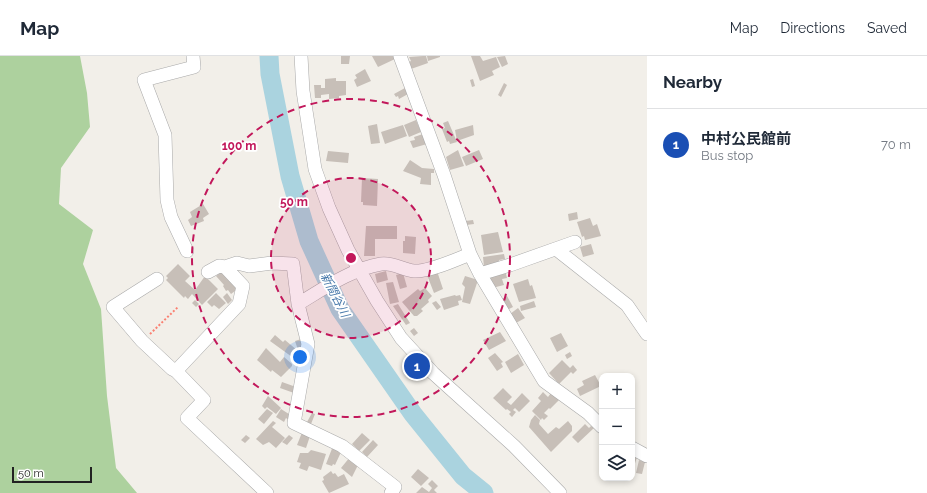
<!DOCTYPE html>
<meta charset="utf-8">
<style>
:root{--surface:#fff;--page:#f2f2f3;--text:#1f2937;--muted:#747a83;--line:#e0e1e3;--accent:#b45309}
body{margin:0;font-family:Raleway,"Noto Sans JP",sans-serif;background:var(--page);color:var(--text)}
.controls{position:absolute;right:12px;bottom:12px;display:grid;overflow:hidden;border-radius:8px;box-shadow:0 2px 6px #0003}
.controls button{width:36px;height:36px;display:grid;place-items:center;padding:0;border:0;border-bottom:1px solid var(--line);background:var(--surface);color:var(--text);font:20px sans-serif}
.scale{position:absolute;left:12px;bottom:10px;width:80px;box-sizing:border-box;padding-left:4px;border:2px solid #222;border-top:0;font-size:11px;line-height:14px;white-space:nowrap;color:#222;-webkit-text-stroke:3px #fff;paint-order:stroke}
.you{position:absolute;left:300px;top:301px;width:14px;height:14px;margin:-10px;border:3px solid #fff;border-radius:50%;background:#1a73e8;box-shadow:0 0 0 6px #1a73e833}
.badge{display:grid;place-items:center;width:26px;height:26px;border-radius:50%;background:var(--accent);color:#fff;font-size:13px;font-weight:700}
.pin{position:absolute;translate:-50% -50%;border:2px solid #fff;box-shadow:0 1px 4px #0006}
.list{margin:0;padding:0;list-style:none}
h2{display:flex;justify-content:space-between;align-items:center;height:52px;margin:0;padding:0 16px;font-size:17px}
h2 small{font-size:13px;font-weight:400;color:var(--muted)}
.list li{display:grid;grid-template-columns:26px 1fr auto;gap:12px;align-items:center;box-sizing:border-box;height:72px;padding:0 16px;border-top:1px solid var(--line)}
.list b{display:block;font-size:15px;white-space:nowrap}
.list p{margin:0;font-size:13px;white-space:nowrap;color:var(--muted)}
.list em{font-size:13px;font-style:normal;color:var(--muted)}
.icon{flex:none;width:22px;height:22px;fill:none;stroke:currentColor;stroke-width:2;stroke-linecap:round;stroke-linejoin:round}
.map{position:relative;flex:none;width:647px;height:437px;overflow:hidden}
header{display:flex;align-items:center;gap:24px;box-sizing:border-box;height:56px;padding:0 20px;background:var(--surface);border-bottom:1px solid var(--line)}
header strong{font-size:19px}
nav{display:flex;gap:22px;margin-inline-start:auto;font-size:14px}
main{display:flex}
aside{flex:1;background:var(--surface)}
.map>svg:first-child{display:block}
</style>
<header>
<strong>Map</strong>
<nav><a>Map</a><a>Directions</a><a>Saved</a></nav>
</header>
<main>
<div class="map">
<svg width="647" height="437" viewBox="0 0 647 437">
<rect width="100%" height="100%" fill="#f2efe9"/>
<path fill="#add19e" d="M0,0H80L87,37L90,71L61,112L59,148L93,174L83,208L101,253L107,340L116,412L137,437H0Z"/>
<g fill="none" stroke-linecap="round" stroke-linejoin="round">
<path stroke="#aad3df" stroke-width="19" d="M269,0L270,18L290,120L309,185L340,253L413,358L463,420L484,437"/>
</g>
<path fill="#c7bfb8" d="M341,0H350L349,8H341Z
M372,0H394L395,3L378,11Z
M423,0H426L428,7L411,13L409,6L411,5L409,1Z
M427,0H440V1L428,5Z
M471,0H480L483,5L496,1L500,11L492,15L494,19L480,25Z
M505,0L508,8L502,11L497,1Z
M365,13L371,25L357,31L354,24L357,22L355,19Z
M336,22V25H346V39L339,40V42L329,43V38L321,39V42H315L314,29H321V32H325V23Z
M473,23L475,30L472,31L470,24Z
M504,27L507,29L501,41L498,39Z
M405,32L408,38L399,43L398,40L396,41L394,38Z
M416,64L421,76L409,81L404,69Z
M448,65L457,86L450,88L449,85L447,86L442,73L445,72L443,67Z
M377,68L380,87L371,88L368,70Z
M403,69L407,80L385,88L381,76Z
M473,69L474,79L457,85L455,74Z
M423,78L427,88L413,92L410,85L415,84L414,81Z
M458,94L464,110L450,114L446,101Z
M479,94L483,103L466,110L462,101Z
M328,95L349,97L348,107L326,105Z
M410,104L422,112L434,113V117H431V129L420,128L421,122L403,115Z
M362,122L378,123L377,150L363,149V146H361Z
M203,148L209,158L203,162L204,165L191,170L188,164L192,161L190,156Z
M577,156L578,163L569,165L568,158Z
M590,162L593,170L597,168L601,180L585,184L584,180L582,181L577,166Z
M473,164L474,168L466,169L465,165Z
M366,170H397V183H375V200H364Z
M498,176L503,196L484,199L481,179Z
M405,180L416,181L415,198L403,197V185H405Z
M591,188L594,198L583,201L580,191Z
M504,198L505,203L499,204L500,209L484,211L483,201Z
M178,208L190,220L185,225L195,234L205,220L218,233L202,249L192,238L188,243L185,240L184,242L166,224L168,222L166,220Z
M224,214L239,232L231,238L228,234L226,235L223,230L224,229L216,220Z
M505,214L507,222L502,223L504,229L492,232L489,219Z
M386,215L388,224L377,227L375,218Z
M437,215L443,233L434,237L427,219Z
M403,217L407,231L400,233L396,219Z
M465,220L478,224L470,248L462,246L465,231L462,228Z
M528,223L530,230L532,229L536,242L519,246L513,228Z
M393,226L399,246L390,248L386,227Z
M425,232L432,240L428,244L429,246L421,253L423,255L417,260H414L402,246L418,233L420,235Z
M216,237L226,247L219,253L214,249L212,251L207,246Z
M227,237L232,244L228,248L223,241Z
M455,239L456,240L460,239L462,244L458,245L459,249L444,254L440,243Z
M507,240L513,251L507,254L502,243Z
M195,244L199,248L196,251L192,247Z
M436,245L441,251L437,254L432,247Z
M534,245L536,251L521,255L520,250Z
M398,248L410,267L406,269L393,250Z
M518,252L525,262L516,267L510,258Z
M414,272L418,277L414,280L410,275Z
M500,276L506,285L489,294L483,284Z
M561,277L568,290L557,296L550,282Z
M275,279L283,286L285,284L304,300L299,306L270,285Z
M304,282L307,291L298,294L295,285Z
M266,292L280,306L284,301L292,308V310L281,321L272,314L271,316L257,304Z
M570,296L572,300L567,303L565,299Z
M495,297L503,306L501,307L503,311L497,315L488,302Z
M518,298L524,309L511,317L505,306Z
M562,304L570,312L573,309L577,314L573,318L571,316L559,328L549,317Z
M595,319L601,330L580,340L577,333L584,329L582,325Z
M282,326L296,331L294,337L280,332Z
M503,332L512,341L507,346L511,349L522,337L530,345L519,356L515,352L513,354L516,356L512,361L509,358L511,356L507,353L506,354L493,342Z
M543,336L548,341L551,337L559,344L550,353L549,352L544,357L548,360L544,364L542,362L541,364L532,355L541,345L538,342Z
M268,340L281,352L276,358L267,351L265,353L262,350Z
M267,353L273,357L264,368L258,363Z
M281,353L292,360L290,365L286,362L284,366L276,361Z
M312,357L315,358L311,368L307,366Z
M535,359L540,364L539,368L548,378L556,371L559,373L568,365L572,370V375L551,396L529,371L531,364Z
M273,365L276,367L272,371L285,382L276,392L269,386L263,389L256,383Z
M585,368L589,372L591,370L594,372L578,387L572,381Z
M303,374L311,377L306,392L297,389Z
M362,377L370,384L359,395L352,388Z
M246,379L250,382L245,387L241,384Z
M289,379L293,382L287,389L282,386Z
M373,384L378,389L367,401L362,396Z
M333,390L342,394L335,409L333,408L332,410L326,408Z
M311,394L326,398L321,414L309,410L307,415L299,412L301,407L297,406L300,397H308Z
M632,400L637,401L632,417Z
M350,401L360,405L352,421L341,412Z
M639,404L645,406L642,418L636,417Z
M418,413L429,422L421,430L411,421Z
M331,415L333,418L335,417L338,421L344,418L349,428L329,437L322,425L324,424L323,421Z
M432,424L438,430L434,434L437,437H416L422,431L429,436L432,432L428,428Z"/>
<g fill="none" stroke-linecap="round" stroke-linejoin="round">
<g stroke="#a9a9a9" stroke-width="14">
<path id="minor" d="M301,0L303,35L315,113L329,152L348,194L377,245L401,282L433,317L514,390L560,437
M400,0L444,119L470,198L480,218L544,325L588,357L602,371
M556,193L627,249L647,278
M187,195L171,161L167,144L165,79L144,24L194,11L193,0
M208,216L219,210L225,211L237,207L249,210L272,207L293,208L298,248L308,288L294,367L342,390L395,431L391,437
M480,218L510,209L575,186
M157,223L113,251L142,285L172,313L176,315L239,248L243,230L225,211
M298,248C323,233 351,213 381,208C392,206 403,214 414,215C429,216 455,204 470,198
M176,315L204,344L187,362L267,437
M632,392L647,400"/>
</g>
<path stroke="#fa8072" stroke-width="2" stroke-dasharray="2 2" stroke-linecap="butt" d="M150,278L178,251"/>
<use href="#minor" stroke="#fff" stroke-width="13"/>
</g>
<circle cx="351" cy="202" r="80" fill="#c2185b" fill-opacity=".12"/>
<g fill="none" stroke="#c2185b" stroke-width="2" stroke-dasharray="7 5">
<circle cx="351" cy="202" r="80"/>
<circle cx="351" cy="202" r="159"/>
</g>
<g text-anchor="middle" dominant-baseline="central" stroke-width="3.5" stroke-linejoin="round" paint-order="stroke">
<g font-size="12" font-style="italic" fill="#4a7aab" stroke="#fff">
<text transform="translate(335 239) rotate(63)">新間谷川</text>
</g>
</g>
<circle cx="351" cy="202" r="6" fill="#c2185b" stroke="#fff" stroke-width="2"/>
<g font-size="12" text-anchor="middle" font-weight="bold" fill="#c2185b" stroke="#fff" stroke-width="3.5" stroke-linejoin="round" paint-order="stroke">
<text x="239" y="94">100 m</text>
<text x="294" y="150">50 m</text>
</g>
</svg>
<div class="controls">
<button>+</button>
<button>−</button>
<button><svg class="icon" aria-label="layers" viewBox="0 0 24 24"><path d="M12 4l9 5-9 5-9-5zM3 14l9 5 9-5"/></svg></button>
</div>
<div class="scale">50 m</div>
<div class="you"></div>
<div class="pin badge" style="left:417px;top:310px;background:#1a4fb4">1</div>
</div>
<aside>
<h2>Nearby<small></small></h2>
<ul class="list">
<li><span class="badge" style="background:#1a4fb4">1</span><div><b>中村公民館前</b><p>Bus stop</p></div><em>70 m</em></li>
</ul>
</aside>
</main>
